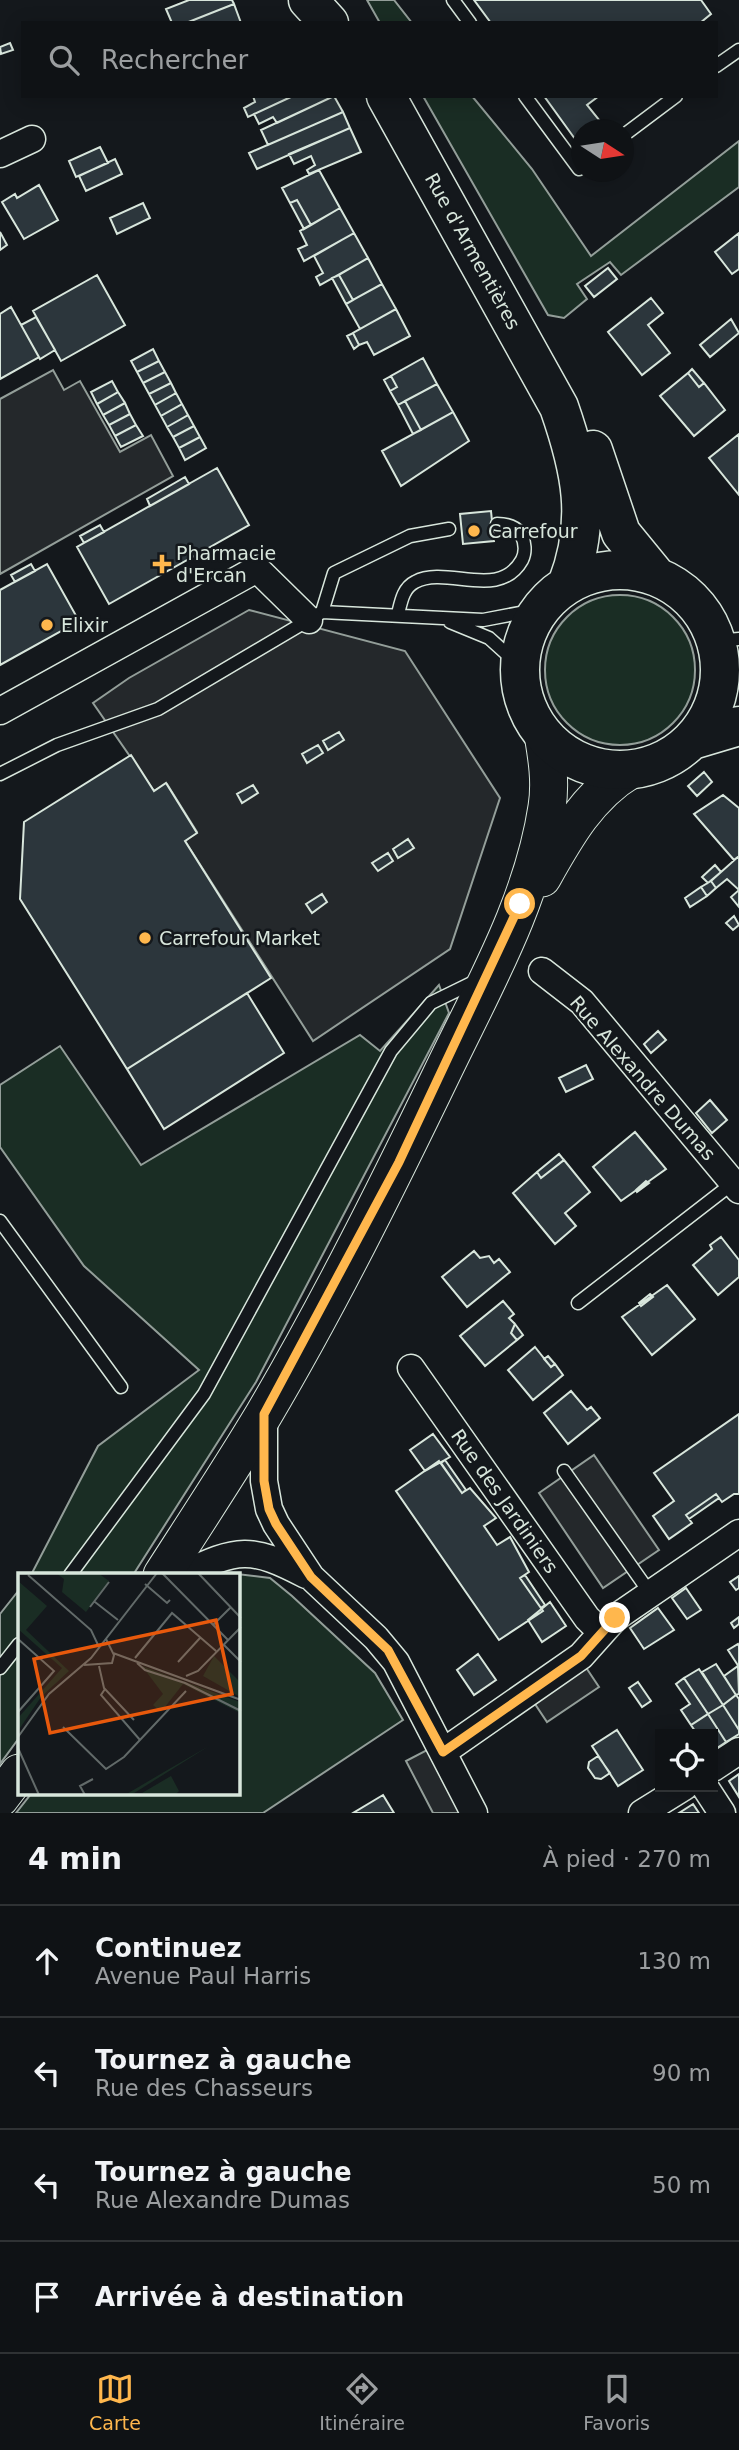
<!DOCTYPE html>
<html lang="fr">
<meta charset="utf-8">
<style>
:root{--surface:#0f1215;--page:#181b1e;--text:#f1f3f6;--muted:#9b9ea0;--line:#2f3234;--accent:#ffb74d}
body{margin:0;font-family:"DejaVu Sans",sans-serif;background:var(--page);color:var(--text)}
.controls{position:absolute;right:21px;bottom:21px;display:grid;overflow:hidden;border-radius:0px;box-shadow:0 4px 18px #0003}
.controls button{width:63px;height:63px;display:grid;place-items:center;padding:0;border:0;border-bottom:2px solid var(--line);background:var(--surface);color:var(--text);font:35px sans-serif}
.compass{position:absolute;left:571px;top:119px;width:63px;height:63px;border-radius:50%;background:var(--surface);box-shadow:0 4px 18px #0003;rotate:102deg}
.stop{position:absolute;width:21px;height:21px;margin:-16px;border:5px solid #ffb74d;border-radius:50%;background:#fff}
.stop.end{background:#ffb74d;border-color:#fff;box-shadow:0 2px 7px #0008}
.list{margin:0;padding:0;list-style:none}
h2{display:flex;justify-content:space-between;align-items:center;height:91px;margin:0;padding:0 28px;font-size:30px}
h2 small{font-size:23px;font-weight:400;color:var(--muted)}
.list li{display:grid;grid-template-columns:46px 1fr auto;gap:21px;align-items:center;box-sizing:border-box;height:112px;padding:0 28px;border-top:2px solid var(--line)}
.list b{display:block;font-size:26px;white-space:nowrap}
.list p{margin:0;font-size:23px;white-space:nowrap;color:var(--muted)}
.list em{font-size:23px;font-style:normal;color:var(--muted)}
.icon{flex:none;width:38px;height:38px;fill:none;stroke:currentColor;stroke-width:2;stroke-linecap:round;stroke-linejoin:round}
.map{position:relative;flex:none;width:739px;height:1813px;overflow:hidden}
.search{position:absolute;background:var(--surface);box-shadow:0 4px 18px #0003;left:21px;right:21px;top:21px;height:77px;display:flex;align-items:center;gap:18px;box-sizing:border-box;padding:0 24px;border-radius:0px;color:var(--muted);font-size:26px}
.sheet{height:539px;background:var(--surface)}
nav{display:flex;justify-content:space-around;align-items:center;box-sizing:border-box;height:98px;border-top:2px solid var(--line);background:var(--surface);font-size:19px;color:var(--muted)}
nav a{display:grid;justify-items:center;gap:4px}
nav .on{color:var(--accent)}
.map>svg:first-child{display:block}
</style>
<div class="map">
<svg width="739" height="1813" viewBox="0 0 739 1813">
<rect width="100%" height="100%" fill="#14181c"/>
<path fill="#1a2d24" stroke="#939e99" stroke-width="2" d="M367,0H394L412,23H380Z
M423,96H472L532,169L591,256L739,141V187L621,275L610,262L577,284L587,299L564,318L548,315Z
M545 670a75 75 0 1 1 150 0a75 75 0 1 1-150 0Z
M439,985L449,1013L256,1382L133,1575H31L98,1446L199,1370L84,1266L0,1147V1085L60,1046L141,1165L360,1035L380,1051Z
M228,1573L270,1578L292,1596L375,1673L403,1720L263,1813H16L31,1794H238V1575H226Z
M19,1590V1738L0,1764V1614Z"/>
<path fill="#24282b" stroke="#939e99" stroke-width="2" d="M53,370L64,390L80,381L120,452L151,435L173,476L0,574V399Z
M249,610L405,651L500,798L450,949L313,1041L185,841L197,832L167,784L154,791L93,703L129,678Z
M594,1455L659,1550L603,1588L539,1493Z
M585,1666L599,1687L547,1722L533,1701Z
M427,1750L460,1811L457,1813H433L406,1761Z"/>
<path fill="#2c363c" stroke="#d8e6dc" stroke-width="2" d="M189,0H232L234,4L186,23H172L166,9Z
M474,0H701L711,14L700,23H491Z
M234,4L241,23H186Z
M10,43L13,50L1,54L0,47Z
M253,96H293L248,117L244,108L255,102Z
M293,96H334L277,123L273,117L259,124L254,114Z
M334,96L343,112L268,145L261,130Z
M544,96H599L587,105L600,121L588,130H582V135L575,139Z
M343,112L350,128L257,169L249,153Z
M350,128L361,152L309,174L307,170L315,165L311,156L294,164L289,154Z
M100,147L108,163L76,177L69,161Z
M115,159L122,174L86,191L79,176Z
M319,170L340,208L311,225L297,200L290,203L282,188Z
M39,185L58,220L24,239L2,202L15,194L17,198Z
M297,200L311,225L304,229L290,203Z
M143,203L150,218L117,234L110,218Z
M340,208L354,233L304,261L298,249L307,245L300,231Z
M0,232L7,245L0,250Z
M354,233L368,258L320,285L316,277L323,273L314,256Z
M739,233V269L732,274L715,252Z
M368,258L382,284L353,300L339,275Z
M608,268L617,279L594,297L585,286Z
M97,275L125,325L61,361L33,311Z
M339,275L353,300L346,304L332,278Z
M382,284L396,309L360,329L346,304Z
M651,298L663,313L648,325L670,353L642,375L608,332Z
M11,307L39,357L0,379V314Z
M396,309L410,336L374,355L367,342L359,345L353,333Z
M36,317L55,350L40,359L21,325Z
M731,319L739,333L710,357L700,345Z
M353,333L359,345L354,349L347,336Z
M153,349L159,361L137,372L131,361Z
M423,358L437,384L398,405L390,391L397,387L391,376Z
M159,361L165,372L143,383L137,372Z
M692,369L704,383L699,387L688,373Z
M165,372L171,383L149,394L143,383Z
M688,373L699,387L704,383L725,410L694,436L660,396Z
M391,376L397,387L390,391L384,380Z
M112,381L118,392L97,404L91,392Z
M171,383L176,393L155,405L149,394Z
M437,384L453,412L421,430L405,401Z
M118,392L125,403L103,415L97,404Z
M176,393L182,404L161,416L155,405Z
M405,401L421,430L413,434L398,405Z
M125,403L130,414L109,425L103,415Z
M182,404L188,415L167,427L161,416Z
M453,412L469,441L401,486L382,451Z
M130,414L136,425L115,436L109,425Z
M188,415L194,426L173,437L167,427Z
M136,425L143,436L121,447L115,436Z
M194,426L200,437L179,448L173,437Z
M739,434V495L709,458Z
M200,437L206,448L185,460L179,448Z
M217,468L249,525L109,604L77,547Z
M185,477L189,484L150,506L147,499Z
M491,511L494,541L463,544L460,514Z
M100,525L104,532L84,543L80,536Z
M31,564L35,571L15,582L11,575Z
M47,564L79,621L0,665V590Z
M339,732L344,740L328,750L323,741Z
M318,745L323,753L307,763L302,754Z
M131,755L154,791L166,783L197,833L185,841L271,978L127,1069L20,899L24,822Z
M704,772L712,782L697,796L688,786Z
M253,785L258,793L242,803L237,794Z
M723,795L739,808V856L734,860L694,814Z
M408,839L414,848L398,858L393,849Z
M388,853L393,861L378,871L372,863Z
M739,856V890L727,879L716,888L711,881Z
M715,865L721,872L708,883L702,877Z
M711,881L716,888L707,896L701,887Z
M701,887L707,896L690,907L685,898Z
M739,890V907L731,897Z
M322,894L327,902L312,913L306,904Z
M734,916L739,925L733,930L726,923Z
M247,993L284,1053L164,1129L127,1069Z
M658,1031L666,1040L651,1053L644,1044Z
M586,1065L593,1079L566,1092L559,1078Z
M710,1100L727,1120L712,1133L696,1113Z
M635,1132L666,1169L621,1201L593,1167Z
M559,1154L564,1160L541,1178L537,1172Z
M564,1160L590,1192L565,1213L576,1226L555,1244L513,1193L537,1172L541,1178Z
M646,1181L649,1183L637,1192L636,1190Z
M721,1237L739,1260V1277L718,1295L693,1265L712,1249L710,1245Z
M474,1251L480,1258L489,1256L494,1263L499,1259L510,1272L467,1307L442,1277Z
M667,1285L695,1319L652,1355L622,1317Z
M650,1294L653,1297L641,1306L639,1303Z
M503,1301L514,1314L509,1318L515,1324L511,1333L517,1340L485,1366L460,1336Z
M515,1324L523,1335L517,1340L511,1333Z
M535,1347L551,1367L555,1364L563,1375L533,1400L508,1370Z
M548,1356L555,1364L551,1367L544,1359Z
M571,1391L587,1410L591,1407L600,1418L568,1444L544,1413Z
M739,1414V1494H734L722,1502L716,1494L686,1515L692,1523L669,1539L653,1516L674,1501L654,1473Z
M433,1434L450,1457L425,1471L410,1450Z
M445,1460L466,1490L462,1493L441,1463Z
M439,1461L462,1493L470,1488L496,1518L484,1526L497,1545L510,1537L529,1572L520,1578L543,1611L499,1640L396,1491Z
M716,1494L719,1498L689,1519L686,1515Z
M525,1575L545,1605L541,1608L520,1578Z
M739,1576V1588L736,1590L730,1582Z
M686,1588L701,1610L687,1619L672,1598Z
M550,1602L566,1626L542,1642L528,1620Z
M658,1608L674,1630L644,1649L630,1628Z
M739,1617V1624L734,1628L731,1623Z
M738,1644L739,1646V1667L728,1650Z
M478,1654L496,1680L474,1695L457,1670Z
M716,1664L736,1695L723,1705L702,1672Z
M738,1666L739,1694L736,1695L724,1676Z
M699,1669L723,1705L708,1714L684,1678Z
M684,1678L708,1714L691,1725L681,1710L690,1704L676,1684Z
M638,1682L651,1701L642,1707L629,1688Z
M736,1695L739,1699V1730L723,1705Z
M723,1705L739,1730V1734L726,1742L708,1714Z
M708,1714L726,1742L714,1750L713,1734H697L691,1725Z
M617,1730L643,1770L618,1786L592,1746Z
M598,1756L610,1773L601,1779L595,1778L588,1768L589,1762Z
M739,1774V1797L729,1781Z
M383,1795L394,1813H353Z
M693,1804L699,1813H679Z"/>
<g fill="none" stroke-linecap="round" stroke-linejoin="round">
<g stroke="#d8e6dc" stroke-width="15">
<path id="lane" d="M453,0L470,23
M716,66L739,50
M525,96L579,169L582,167
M624,135L676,96
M322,612L334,573L410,536L449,529
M398,614C401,602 403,588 415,582C447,565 499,601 522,560C526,552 525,542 521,534C515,526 507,524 497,524
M450,622L489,638L520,666
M716,641L739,639
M0,774L57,745L158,709L322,612L483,620L541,609
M0,1221L121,1387
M578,1303L733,1183
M564,1471L650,1593
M70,1575L204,1394L391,1051L431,1003L478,980
M0,1668L19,1644"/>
</g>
<g stroke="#d8e6dc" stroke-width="29">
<path id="street" d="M0,154L32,139
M0,711L257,569L309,620
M542,971L582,1002L739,1190
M411,1368L587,1618L601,1632
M264,1414V1481L269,1509L276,1524L311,1577L376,1638L396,1662L474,1813
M182,1575C238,1548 251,1546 306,1575
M443,1752L581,1656L615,1618L739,1533
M713,1768L739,1751
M705,1787L722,1813
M642,1813L684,1787"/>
</g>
<g stroke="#d8e6dc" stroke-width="39">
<path id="secondary" d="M542,878C565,837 588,795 630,770
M162,1575C196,1522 231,1469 264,1414C330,1302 388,1185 445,1067C485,984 533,900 547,807C551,782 547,758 543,734
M0,1798L19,1773"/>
</g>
<g stroke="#d8e6dc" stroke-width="41">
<path id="primary" d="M308,0L329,23
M386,96L559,407C581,470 592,521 567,585
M593,450L621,533L657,577
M520 670a100 100 0 1 1 200 0a100 100 0 1 1-200 0Z
M692,740L739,726"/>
</g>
<use href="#lane" stroke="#14181c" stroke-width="12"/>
<use href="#street" stroke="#14181c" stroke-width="26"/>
<use href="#secondary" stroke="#14181c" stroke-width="37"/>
<use href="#primary" stroke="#14181c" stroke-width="38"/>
</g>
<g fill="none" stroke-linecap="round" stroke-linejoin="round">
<path stroke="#ffb74d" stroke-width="9" d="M520,904L399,1162L264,1414V1481L269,1509L276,1524L311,1577L388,1650L443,1752L581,1656L615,1618"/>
</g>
<g fill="#ffb74d" stroke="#14181c" stroke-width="2.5">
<circle cx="474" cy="531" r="7"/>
<path d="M158.5 553.5h7v7h7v7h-7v7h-7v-7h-7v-7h7z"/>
<circle cx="47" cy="625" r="7"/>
<circle cx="145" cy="938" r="7"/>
</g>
<g text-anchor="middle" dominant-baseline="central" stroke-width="5" stroke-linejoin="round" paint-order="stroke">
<g font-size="19" fill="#d8e6dc" stroke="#14181c">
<text transform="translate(473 251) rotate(61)">Rue d'Armentières</text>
<text transform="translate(643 1078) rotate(49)">Rue Alexandre Dumas</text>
<text transform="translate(505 1501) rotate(55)">Rue des Jardiniers</text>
</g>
<g font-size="19" fill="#d8e6dc" stroke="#14181c" text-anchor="start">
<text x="488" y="531">Carrefour</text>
<text x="176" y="553">Pharmacie<tspan x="176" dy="22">d'Ercan</tspan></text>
<text x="61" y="625">Elixir</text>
<text x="159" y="938">Carrefour Market</text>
</g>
</g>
<g transform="translate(18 1573)">
<rect width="222" height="222" fill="#14181c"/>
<path d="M38,0H80L91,8L68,39L44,19L46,6ZM0,8L29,33L8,57L51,98L23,124L0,158V145L44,95L0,56ZM196,83L222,109V124L185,103ZM124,93L222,129V140L165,111L143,139L135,132L145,121ZM191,173L113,222H107L146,199ZM153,203L161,218L157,222L124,220Z" fill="#1a2d24"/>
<path fill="none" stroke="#626a69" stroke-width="2" d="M144,0L210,67M180,0L223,45M10,2L73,57L81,74M127,11L149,30L152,27M77,29L100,47M72,34L91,9M195,52L213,34M0,66L36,98L0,139M206,72L223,89M95,80L223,127M117,85L154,40L198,78M160,89L182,65M119,90L127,97L167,110L223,138M66,92L94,90L96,82L88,66M81,93L86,115L116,147M168,103L180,98L223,54M87,116L83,122L122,167M45,154L88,196L106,184L168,118M0,164L31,121L73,85L139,0M0,175L21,222M67,222L62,213L75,206"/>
<path fill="#e8590c" fill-opacity="0.15" stroke="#e8590c" stroke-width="3.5" d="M198,47L214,121L32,160L16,86Z"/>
<rect width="222" height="222" fill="none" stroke="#d8e6dc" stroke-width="3.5"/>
</g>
</svg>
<div class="controls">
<button><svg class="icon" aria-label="locate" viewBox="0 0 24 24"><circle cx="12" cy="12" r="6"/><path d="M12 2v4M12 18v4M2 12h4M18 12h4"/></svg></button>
</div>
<svg class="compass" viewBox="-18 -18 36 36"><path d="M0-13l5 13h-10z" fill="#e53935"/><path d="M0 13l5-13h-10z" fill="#9b9ea0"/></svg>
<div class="stop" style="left:520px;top:904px"></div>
<div class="stop end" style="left:615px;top:1618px"></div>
<div class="search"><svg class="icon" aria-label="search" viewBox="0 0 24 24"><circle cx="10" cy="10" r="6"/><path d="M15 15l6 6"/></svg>Rechercher</div>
</div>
<section class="sheet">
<h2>4 min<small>À pied · 270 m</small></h2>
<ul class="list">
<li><svg class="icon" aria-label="ahead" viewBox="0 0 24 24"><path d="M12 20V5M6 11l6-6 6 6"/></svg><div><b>Continuez</b><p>Avenue Paul Harris</p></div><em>130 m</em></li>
<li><svg class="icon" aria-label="left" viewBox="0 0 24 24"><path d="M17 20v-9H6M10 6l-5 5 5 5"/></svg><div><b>Tournez à gauche</b><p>Rue des Chasseurs</p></div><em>90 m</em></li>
<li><svg class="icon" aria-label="left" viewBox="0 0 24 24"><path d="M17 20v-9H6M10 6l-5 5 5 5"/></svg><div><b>Tournez à gauche</b><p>Rue Alexandre Dumas</p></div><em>50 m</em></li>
<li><svg class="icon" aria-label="arrive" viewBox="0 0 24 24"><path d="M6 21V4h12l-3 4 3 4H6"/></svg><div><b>Arrivée à destination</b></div></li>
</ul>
</section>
<nav>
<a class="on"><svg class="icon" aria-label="map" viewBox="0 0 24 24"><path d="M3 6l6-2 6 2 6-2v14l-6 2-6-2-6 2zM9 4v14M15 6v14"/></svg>Carte</a>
<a><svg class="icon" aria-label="directions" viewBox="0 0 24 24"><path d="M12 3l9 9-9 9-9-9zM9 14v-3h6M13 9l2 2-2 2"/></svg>Itinéraire</a>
<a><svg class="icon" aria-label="saved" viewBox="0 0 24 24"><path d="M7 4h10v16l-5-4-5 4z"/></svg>Favoris</a>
</nav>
